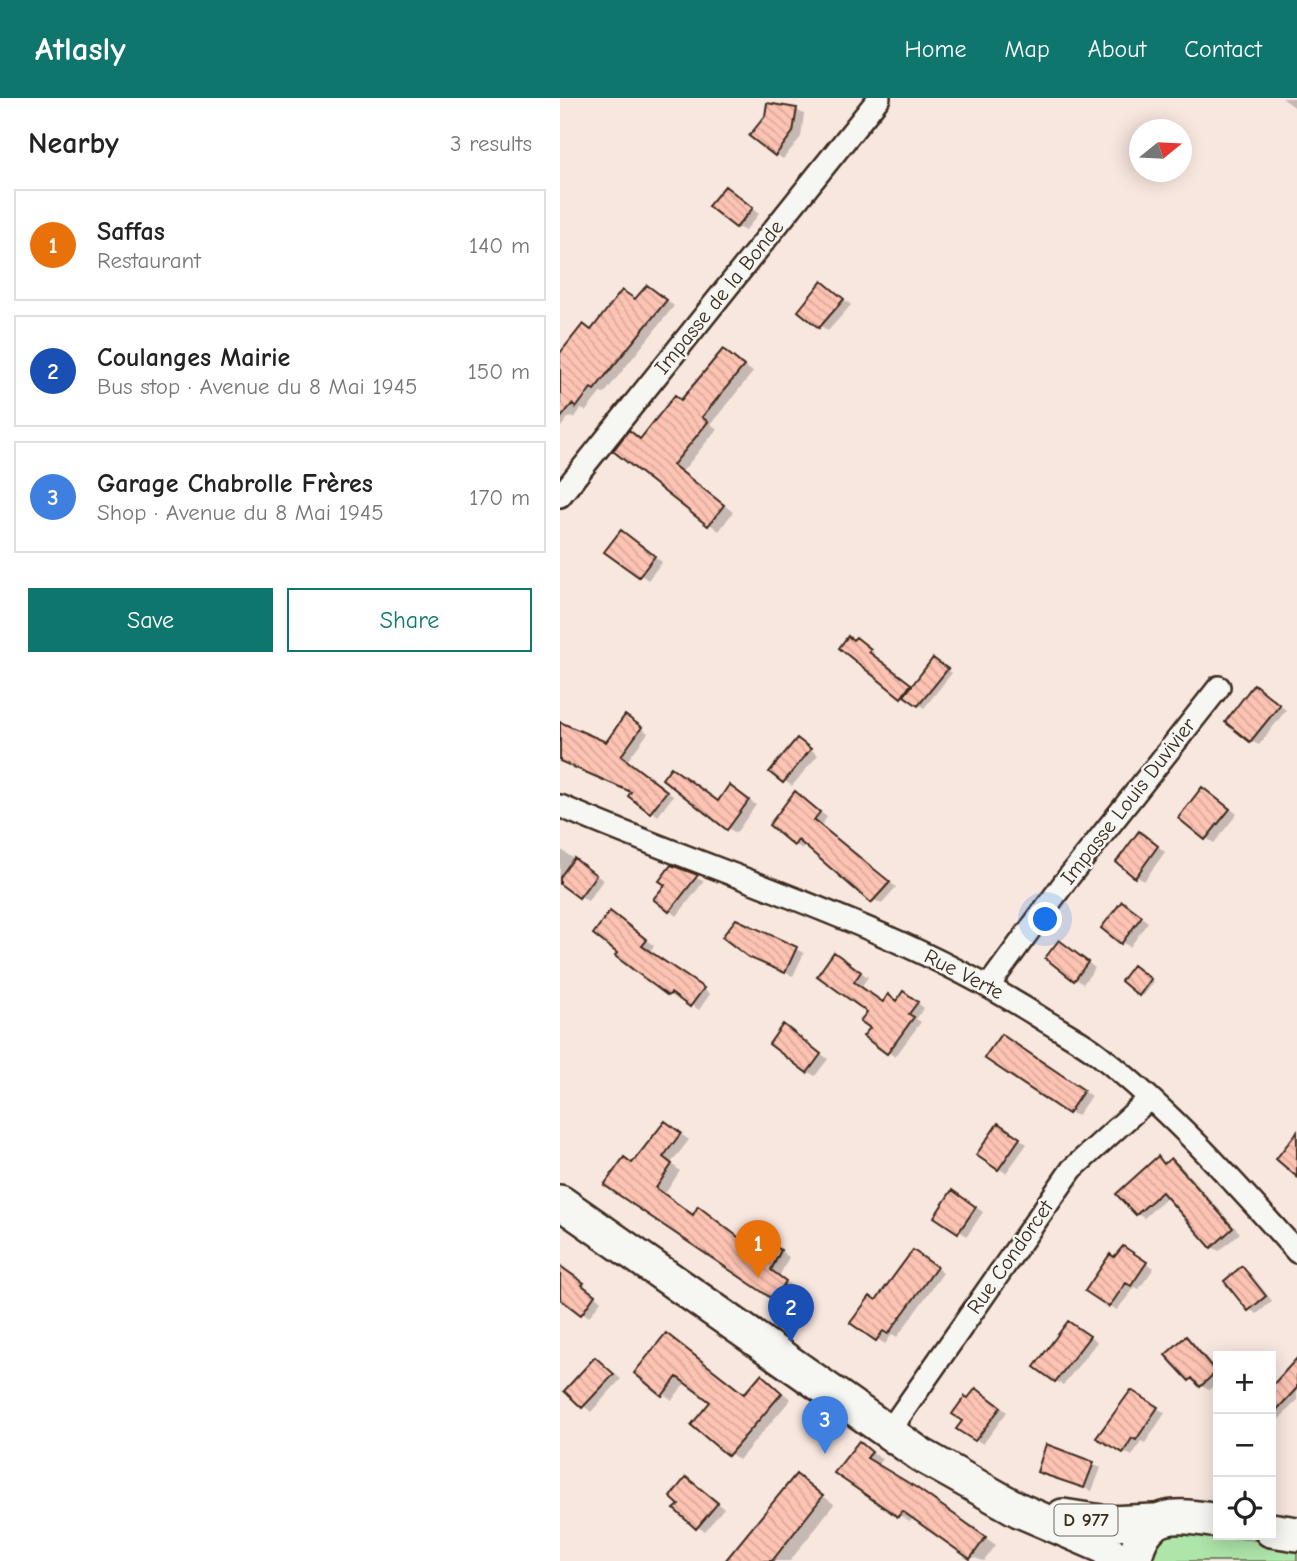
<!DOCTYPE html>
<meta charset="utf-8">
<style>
:root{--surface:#fff;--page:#f6f6f6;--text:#222;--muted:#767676;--line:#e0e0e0;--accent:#0f766e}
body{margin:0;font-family:"Comic Neue",sans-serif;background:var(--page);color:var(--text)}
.controls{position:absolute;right:21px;bottom:21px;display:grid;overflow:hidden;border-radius:0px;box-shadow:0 4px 18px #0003}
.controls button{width:63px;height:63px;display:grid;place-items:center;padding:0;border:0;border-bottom:2px solid var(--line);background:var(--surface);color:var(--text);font:35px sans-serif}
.compass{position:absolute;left:569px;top:21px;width:63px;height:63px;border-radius:50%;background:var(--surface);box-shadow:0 4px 18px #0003;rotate:72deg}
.you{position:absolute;left:486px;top:822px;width:24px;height:24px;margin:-18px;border:5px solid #fff;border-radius:50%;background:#1a73e8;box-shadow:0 0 0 10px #1a73e833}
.badge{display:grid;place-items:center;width:46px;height:46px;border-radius:50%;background:var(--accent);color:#fff;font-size:23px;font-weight:700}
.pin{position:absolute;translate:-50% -58px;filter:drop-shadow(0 2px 4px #0008)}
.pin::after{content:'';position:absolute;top:37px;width:24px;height:21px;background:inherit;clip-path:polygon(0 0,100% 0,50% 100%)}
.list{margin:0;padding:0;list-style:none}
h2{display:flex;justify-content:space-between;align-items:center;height:91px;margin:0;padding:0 28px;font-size:30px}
h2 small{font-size:23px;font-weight:400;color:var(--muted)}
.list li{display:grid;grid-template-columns:46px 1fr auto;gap:21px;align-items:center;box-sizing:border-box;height:112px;margin:0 14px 14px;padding:0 14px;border:2px solid var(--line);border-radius:0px}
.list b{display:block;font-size:26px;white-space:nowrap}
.list p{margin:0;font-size:23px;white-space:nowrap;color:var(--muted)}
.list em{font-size:23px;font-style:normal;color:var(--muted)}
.actions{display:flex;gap:14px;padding:21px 28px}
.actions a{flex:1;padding:16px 0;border:2px solid var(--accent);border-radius:0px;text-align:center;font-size:24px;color:var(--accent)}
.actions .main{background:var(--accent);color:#fff}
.icon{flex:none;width:38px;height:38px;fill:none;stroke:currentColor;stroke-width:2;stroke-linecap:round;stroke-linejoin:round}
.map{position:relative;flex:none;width:737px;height:1463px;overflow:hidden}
header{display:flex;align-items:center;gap:42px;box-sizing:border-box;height:98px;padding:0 35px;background:var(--accent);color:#fff}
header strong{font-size:33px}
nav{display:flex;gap:38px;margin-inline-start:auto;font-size:24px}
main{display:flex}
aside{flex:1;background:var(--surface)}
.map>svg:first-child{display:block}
</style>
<header>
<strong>Atlasly</strong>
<nav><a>Home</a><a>Map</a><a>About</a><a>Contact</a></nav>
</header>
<main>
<aside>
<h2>Nearby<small>3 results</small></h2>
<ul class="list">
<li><span class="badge" style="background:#e8710a">1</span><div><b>Saffas</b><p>Restaurant</p></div><em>140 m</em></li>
<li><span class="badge" style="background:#1a4fb4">2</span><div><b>Coulanges Mairie</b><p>Bus stop · Avenue du 8 Mai 1945</p></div><em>150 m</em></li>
<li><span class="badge" style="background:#3f7fe0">3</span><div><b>Garage Chabrolle Frères</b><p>Shop · Avenue du 8 Mai 1945</p></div><em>170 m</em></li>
</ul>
<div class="actions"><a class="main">Save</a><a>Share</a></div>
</aside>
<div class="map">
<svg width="737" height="1463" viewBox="0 0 737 1463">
<defs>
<pattern id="building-back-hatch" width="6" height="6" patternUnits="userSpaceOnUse" patternTransform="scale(1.75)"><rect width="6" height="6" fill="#fdc3b3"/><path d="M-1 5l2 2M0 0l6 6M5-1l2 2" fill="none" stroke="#daa89a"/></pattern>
</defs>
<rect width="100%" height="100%" fill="#f8e7df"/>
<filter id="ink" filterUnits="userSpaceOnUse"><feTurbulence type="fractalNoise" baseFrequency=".0143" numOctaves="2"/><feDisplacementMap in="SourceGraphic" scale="14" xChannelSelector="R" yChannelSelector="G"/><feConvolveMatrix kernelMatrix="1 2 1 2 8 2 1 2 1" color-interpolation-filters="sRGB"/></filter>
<g filter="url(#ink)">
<path fill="#aee5a9" stroke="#748864" stroke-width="2" d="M623,1433L729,1446L737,1452V1463H586C589,1445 607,1435 623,1433Z"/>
<path fill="#0003" d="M722,0H737V11Z
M236,12L244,16L241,39L223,61L216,56Z
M165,90L199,116L185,133L177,129Z
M270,190L291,207L268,233L241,213Z
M96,194L114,208L44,296L41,294L26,313L21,311L15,319L8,320L0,330V258L76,203Z
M163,253L193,274L151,326L157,331L122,374L173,414L159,433L55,353L70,335L81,342L123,303Z
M69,439L102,464L88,482L47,453Z
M294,543H299L314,554L311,557L353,589L379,566L392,575L364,610L347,598H342Z
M702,593L726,612L699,647L691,643Z
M73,623L88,635L67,663L113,698L98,718L71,698L74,695L0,662V630L46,646Z
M245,647L258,657L232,688L211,674Z
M178,694L196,707L176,735L168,730L159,704Z
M236,696L267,719L261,728L336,789L322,805L308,800L246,746L242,751L235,746Z
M651,696L677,716L654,745L646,740Z
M588,740L605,754L584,783L576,778Z
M0,751L43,782L28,803L0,784Z
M112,770L144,783L117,818L110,813L107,787Z
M570,810L588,824L570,849L562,844Z
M59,820L94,848L89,854L150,896L139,912L119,899L117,901L109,897Z
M176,823L244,855L233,878L198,862Z
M507,848L535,870L523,886L488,860Z
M282,861L308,879L301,889L324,906L351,900L364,910L356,921L361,924L335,959L328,954L312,929L309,914L260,877Z
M577,871L594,884L583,898L563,883Z
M224,928L268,961L255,978L248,974Z
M450,943L531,998L517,1018L509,1014Z
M114,1031L129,1042L111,1065L120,1073L104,1097L134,1118L148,1116L193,1150L215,1149L229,1159L219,1179L234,1189L224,1205L46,1086Z
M447,1032L467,1046L446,1075L439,1071Z
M598,1060L607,1066L612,1062L619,1066L680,1135L659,1153L652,1149L608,1098L584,1120L577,1116Z
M401,1099L423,1114L407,1138L399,1133Z
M361,1158L383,1175L337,1239L332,1236L325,1246L292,1224Z
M576,1158L594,1170L579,1191L575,1189L557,1212L550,1208L555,1161Z
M0,1165L41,1203L29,1219L0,1199Z
M682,1170L690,1175L712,1203L697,1216L689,1211Z
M516,1229L537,1244L503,1287L496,1283Z
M107,1237L186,1297L201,1278L231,1301L179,1362L133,1326L152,1304L126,1284L112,1302L103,1296Z
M627,1240L634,1245L658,1274V1283L649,1292L630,1282Z
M36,1261L61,1281L31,1314L6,1293Z
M737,1263V1302L711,1330V1290Z
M571,1294L605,1315L585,1345L581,1343L572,1358L539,1339Z
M424,1296L447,1314L423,1346L416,1342L405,1322L409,1302Z
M299,1345L322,1361L317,1368L368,1399L436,1447L424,1463L411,1459L353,1419L350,1424L339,1417L277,1374Z
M533,1366L541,1370L532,1393L479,1373Z
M236,1378L274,1406L230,1463H168Z
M127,1381L164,1410L145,1433L137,1429L122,1407Z"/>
<path fill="url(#building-back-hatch)" stroke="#3b2a1e" stroke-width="2" d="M207,5L237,10L233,34L215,58L189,38L205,18Z
M165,88L193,110L176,130L148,108Z
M262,183L284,201L259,230L238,213Z
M87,187L107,202L34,292L31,290L16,310L12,306L0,321V255L23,226L31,232L62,192L75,201Z
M163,251L184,268L142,319L148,324L113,367L164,407L148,428L53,353L69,332L80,341L115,297L121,302Z
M61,432L95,458L79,479L44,454Z
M288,538L293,542L296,539L311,551L309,554L351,586L341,600L279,550Z
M373,560L388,571L358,608L344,598Z
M694,586L720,607L690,644L665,624Z
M65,617L82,629L61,658L107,693L90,715L68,698L71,694L0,663V624L46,644Z
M237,640L251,651L223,685L209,674Z
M111,669L158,703L169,687L189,702L167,732L102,681Z
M642,689L670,711L645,742L618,720Z
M235,693L260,714L254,722L330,784L311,805L238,742L234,748L209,727Z
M579,733L598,748L575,780L556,764Z
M14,760L36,777L19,800L0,786V779Z
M111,767L138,777L109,814L93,801L105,787L99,783Z
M562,803L582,818L561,846L541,830Z
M50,813L87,842L82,848L144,890L130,909L111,895L108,898L55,858L57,855L33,836Z
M176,821L237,849L225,875L188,859L162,839Z
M499,842L528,864L514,883L485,860Z
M274,854L301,874L294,884L323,904L328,896L336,903L343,893L358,904L349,916L354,919L327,956L303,938L310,930L300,923L307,914L257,878Z
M573,867L591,881L579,898L561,883Z
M223,926L261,956L247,975L209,946Z
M441,936L524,992L508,1016L424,960Z
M105,1023L121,1035L103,1059L112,1066L96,1090L133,1117L138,1108L191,1149L195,1142L203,1146L205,1142L221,1152L211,1172L226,1183L214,1202L44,1087L64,1059L72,1065Z
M438,1025L460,1040L438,1072L416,1057Z
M737,1034V1079L716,1061Z
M598,1058L604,1066L611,1060L673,1130L651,1150L602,1094L576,1117L556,1096Z
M392,1092L416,1109L398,1135L374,1119Z
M563,1148L587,1164L571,1188L566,1185L549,1209L525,1193L550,1156L554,1159Z
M353,1152L377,1169L328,1236L323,1233L316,1243L290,1225L310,1198L316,1202Z
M0,1168L24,1185L22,1187L35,1197L21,1217L0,1201Z
M682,1168L706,1198L688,1213L664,1183Z
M508,1223L530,1238L495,1284L474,1269Z
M106,1235L184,1296L201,1276L222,1295L168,1358L131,1327L150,1304L117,1279L102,1298L74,1275Z
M626,1238L656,1274L640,1289L632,1280L629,1283L605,1257Z
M35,1259L54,1276L22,1310L4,1293Z
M737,1260V1290L711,1318V1289Z
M416,1290L441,1309L415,1343L396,1331L402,1323L392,1316L405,1298L408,1300Z
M571,1292L598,1309L576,1342L572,1340L563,1355L536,1340Z
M299,1343L312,1354L307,1360L357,1390L426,1439L410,1461L342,1413L338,1419L274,1375Z
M486,1346L534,1364L524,1390L477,1374Z
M236,1376L263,1398L212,1463H165Z
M126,1379L158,1405L136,1431L114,1411L119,1407L110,1399Z"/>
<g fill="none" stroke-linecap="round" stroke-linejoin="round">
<g stroke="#3b2a1e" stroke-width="26">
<path id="street" d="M0,398L319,0
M0,708C162,778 335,826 484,922C502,933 521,943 538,956C611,1013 675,1085 737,1154
M430,886L504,785L659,589
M332,1334L339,1319L512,1071L589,1001"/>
</g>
<g stroke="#3b2a1e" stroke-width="38">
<path id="primary" d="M0,1104L361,1357L459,1412L545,1449L556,1463
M503,1418L548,1425L594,1423
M711,1432L737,1436
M574,1463C585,1411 614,1416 658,1423"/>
</g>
<use href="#street" stroke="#f6f6f2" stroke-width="21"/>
<use href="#primary" stroke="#f6f6f2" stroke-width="33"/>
</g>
</g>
<g text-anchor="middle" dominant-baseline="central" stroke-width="5" stroke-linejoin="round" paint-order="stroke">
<rect fill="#f6f6f2" stroke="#73675e" stroke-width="2" x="494.5" y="1406.5" width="63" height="31" rx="5"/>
<g font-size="19" font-weight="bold" fill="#3b2a1e">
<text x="526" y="1422">D 977</text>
</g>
<g font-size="21" fill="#3b2a1e" stroke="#f6f6f2">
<text transform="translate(159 199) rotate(-51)">Impasse de la Bonde</text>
<text transform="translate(568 703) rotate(-52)">Impasse Louis Duvivier</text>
<text transform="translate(404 876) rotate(27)">Rue Verte</text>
<text transform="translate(450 1159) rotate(-55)">Rue Condorcet</text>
</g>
</g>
</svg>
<div class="controls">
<button>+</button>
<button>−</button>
<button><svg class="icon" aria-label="locate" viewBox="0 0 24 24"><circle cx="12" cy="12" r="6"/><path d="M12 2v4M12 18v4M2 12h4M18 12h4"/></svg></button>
</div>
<svg class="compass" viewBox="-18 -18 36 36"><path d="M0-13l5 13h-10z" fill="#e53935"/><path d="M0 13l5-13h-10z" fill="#767676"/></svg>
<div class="you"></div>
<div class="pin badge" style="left:198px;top:1180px;background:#e8710a">1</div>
<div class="pin badge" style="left:231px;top:1244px;background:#1a4fb4">2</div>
<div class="pin badge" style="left:265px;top:1356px;background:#3f7fe0">3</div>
</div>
</main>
